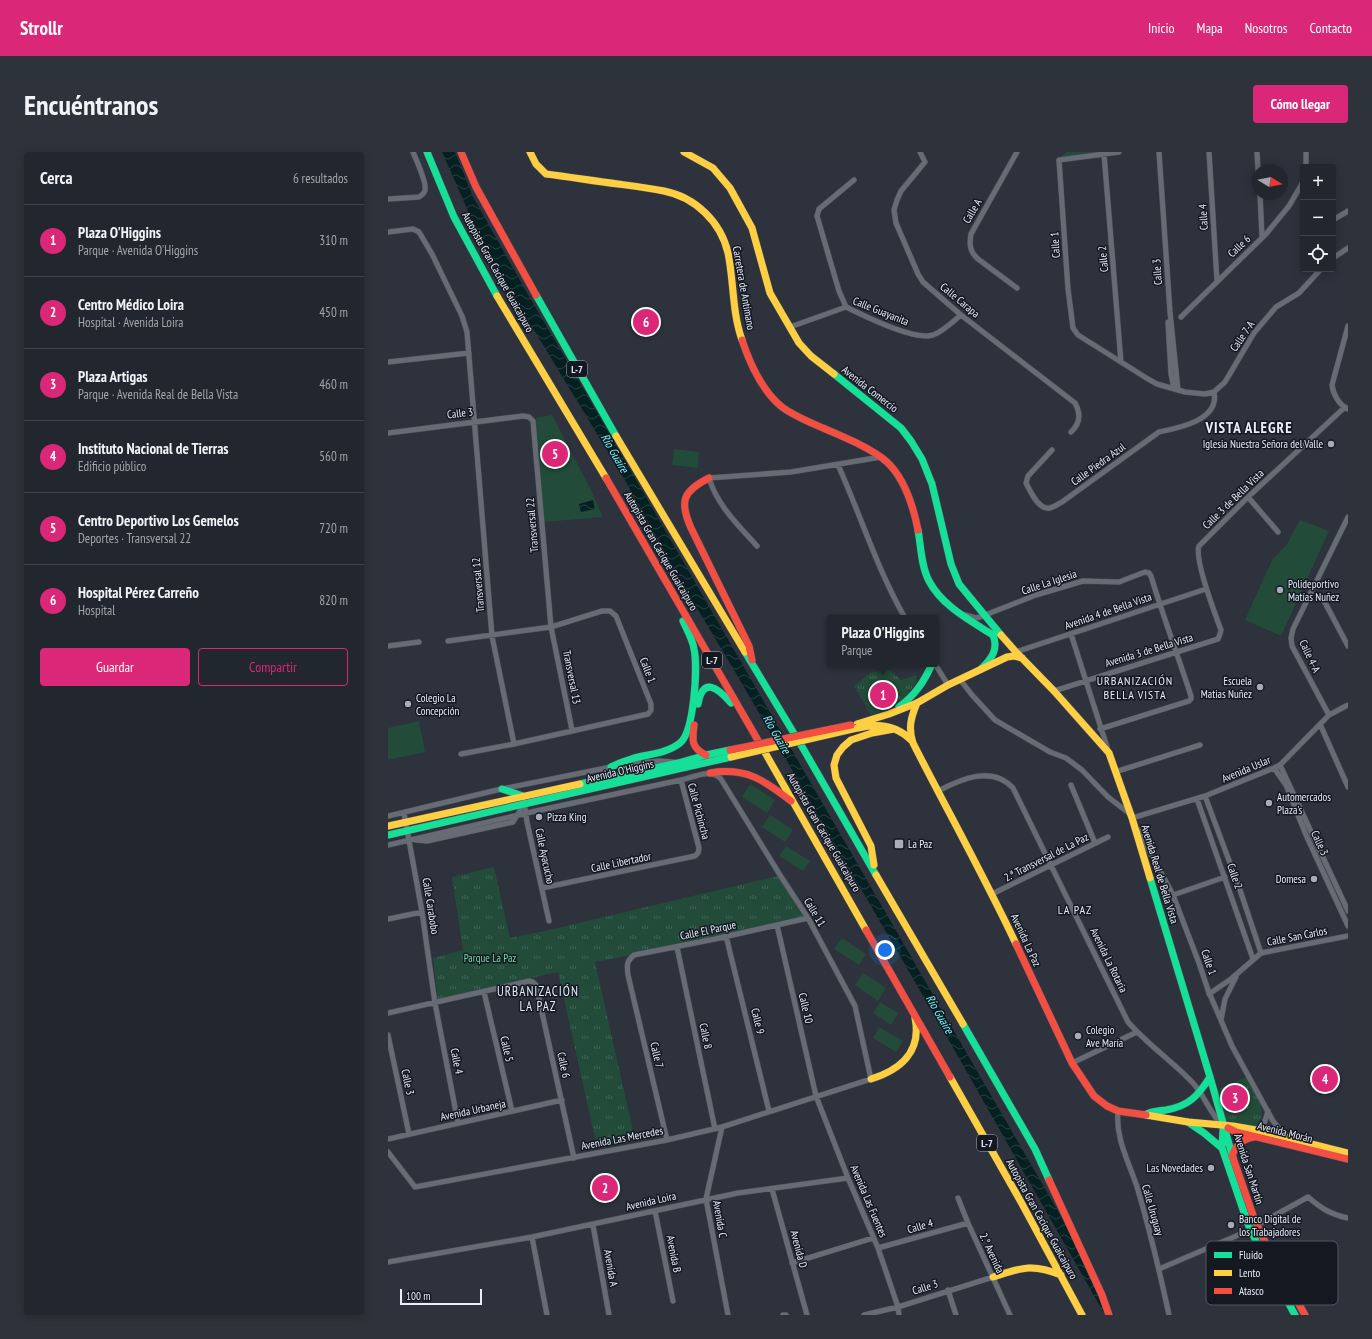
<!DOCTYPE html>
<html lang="es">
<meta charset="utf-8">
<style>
:root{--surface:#22262e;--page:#2e323a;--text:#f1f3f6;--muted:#a2a5aa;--line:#3f434a;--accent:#db2777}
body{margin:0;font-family:"PT Sans Narrow",sans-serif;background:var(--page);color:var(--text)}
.controls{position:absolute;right:12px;top:12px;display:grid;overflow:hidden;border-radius:4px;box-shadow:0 2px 10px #0003}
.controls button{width:36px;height:36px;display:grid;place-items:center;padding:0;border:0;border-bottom:1px solid var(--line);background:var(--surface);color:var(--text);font:20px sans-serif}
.compass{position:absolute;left:864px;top:12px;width:36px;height:36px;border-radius:50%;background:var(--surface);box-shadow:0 2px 10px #0003;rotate:100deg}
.scale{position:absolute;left:12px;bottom:10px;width:82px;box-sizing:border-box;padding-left:4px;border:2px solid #e7edfb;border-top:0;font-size:11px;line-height:14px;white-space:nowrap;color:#e7edfb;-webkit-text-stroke:3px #131821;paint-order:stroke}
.you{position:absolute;left:497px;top:798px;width:14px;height:14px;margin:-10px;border:3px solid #fff;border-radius:50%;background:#1a73e8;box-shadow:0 0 0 6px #1a73e833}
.badge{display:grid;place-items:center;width:26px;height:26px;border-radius:50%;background:var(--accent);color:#fff;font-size:13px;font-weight:700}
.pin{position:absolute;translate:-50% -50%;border:2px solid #fff;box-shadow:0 1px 4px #0006}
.popup{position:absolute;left:439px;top:463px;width:112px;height:52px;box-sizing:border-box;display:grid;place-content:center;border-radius:4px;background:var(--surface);filter:drop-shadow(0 1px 3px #0005);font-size:13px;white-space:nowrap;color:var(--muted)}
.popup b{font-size:15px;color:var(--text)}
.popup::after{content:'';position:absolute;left:50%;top:100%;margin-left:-8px;border:8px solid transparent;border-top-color:var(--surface)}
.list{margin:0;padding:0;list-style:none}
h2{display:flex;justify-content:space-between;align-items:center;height:52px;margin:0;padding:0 16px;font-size:17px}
h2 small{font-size:13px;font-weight:400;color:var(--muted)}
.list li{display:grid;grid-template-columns:26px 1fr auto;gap:12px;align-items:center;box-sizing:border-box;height:72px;padding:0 16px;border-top:1px solid var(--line)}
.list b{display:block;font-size:15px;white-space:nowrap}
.list p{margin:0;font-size:13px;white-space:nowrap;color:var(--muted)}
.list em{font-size:13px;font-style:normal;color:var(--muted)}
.actions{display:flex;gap:8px;padding:12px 16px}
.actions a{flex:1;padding:9px 0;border:1px solid var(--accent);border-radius:4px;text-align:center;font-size:14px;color:var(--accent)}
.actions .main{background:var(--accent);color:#fff}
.icon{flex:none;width:22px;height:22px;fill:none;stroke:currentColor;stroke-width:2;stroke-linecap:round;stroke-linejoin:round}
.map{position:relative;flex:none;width:960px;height:1163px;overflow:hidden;border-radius:4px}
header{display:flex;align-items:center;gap:24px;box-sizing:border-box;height:56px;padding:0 20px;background:var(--accent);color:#fff}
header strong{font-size:19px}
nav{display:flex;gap:22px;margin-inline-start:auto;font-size:14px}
.intro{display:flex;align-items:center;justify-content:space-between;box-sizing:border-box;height:96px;padding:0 24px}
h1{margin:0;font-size:28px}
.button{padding:10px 18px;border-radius:4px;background:var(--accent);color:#fff;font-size:14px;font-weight:700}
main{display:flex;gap:24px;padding:0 24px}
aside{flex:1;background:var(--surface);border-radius:4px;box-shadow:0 2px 10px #0003}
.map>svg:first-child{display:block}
</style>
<header>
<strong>Strollr</strong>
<nav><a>Inicio</a><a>Mapa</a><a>Nosotros</a><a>Contacto</a></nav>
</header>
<div class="intro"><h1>Encuéntranos</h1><a class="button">Cómo llegar</a></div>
<main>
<aside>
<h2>Cerca<small>6 resultados</small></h2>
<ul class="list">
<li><span class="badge">1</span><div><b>Plaza O'Higgins</b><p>Parque · Avenida O'Higgins</p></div><em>310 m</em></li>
<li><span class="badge">2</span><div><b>Centro Médico Loira</b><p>Hospital · Avenida Loira</p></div><em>450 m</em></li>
<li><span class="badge">3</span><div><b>Plaza Artigas</b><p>Parque · Avenida Real de Bella Vista</p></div><em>460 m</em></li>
<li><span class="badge">4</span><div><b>Instituto Nacional de Tierras</b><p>Edificio público</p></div><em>560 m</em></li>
<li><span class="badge">5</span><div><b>Centro Deportivo Los Gemelos</b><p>Deportes · Transversal 22</p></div><em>720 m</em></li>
<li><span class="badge">6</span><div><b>Hospital Pérez Carreño</b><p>Hospital</p></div><em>820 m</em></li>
</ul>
<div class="actions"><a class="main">Guardar</a><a>Compartir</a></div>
</aside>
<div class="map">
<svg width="960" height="1163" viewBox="0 0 960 1163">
<defs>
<pattern id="park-tufts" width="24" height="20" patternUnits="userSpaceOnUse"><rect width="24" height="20" fill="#224b39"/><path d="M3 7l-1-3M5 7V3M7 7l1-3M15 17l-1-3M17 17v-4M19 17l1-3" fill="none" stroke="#426557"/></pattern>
<pattern id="water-waves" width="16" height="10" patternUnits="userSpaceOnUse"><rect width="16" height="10" fill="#042021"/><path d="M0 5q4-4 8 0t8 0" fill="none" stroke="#294142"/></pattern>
</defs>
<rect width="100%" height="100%" fill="#2d323d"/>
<path fill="#224b39" d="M678,0H731L671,8Z
M164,263L203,338L215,365L156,370L148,266Z
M286,297L311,300L310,316L284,313Z
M912,368L941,379L893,484L857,468L884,408L899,392Z
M31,569L37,600L0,608V576Z
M362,632L387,648L379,661L354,645Z
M382,663L405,678L397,690L374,675Z
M398,694L422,709L415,719L391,704Z
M454,786L478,802L471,813L446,797Z
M475,821L498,836L490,849L467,833Z
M492,850L510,861L503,873L485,861Z
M491,875L515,889L508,900L485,886Z"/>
<path fill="url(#park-tufts)" d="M501,517L513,528L528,523L529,530L510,553L483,563L466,534L482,521Z
M106,715L122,786L161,778L390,724L418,766L267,799L207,810L247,988L209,995L170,820L50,847L45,806L75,798L64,725Z
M860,924C865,935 880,960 871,970C869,973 867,975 863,976C857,977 840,972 833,971L823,941Z"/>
<path fill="url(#water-waves)" d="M54,0H67L85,45L143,148L192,231L675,1068L726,1163H717L559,885L346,518L303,446L234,323L97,97Z
M205,348L207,357L193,360L191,352Z"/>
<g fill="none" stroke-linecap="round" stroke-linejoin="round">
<g stroke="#494d57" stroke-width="6">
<path id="street" d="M532,0L537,10L513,39L509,48L506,58L508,71L530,122L535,130L573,163L687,251C693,262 692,272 683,280
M629,0L583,82C581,93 582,100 590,107L629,136
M731,0L671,8L680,137L685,176L690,183L760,227L769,232L797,240L817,242L826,240L837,230L866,181L888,155L911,141L933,117
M771,0L782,160L790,238
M821,0L829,129
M869,0L870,18
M716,2L733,210
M918,15V0
M872,42L874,85
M0,47L31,45C34,43 37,41 37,38C39,30 28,8 25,0
M945,68L960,59
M0,80L25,77L31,80L44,102L74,164L79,180L104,484L126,592
M945,106L960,96
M458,155L451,139L429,64L431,57L466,28
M793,165L878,82L901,54L915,30
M780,170L783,222L786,237
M960,174L944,233C945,242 951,253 960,257
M402,175L458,155C477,164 526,189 545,183C556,179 564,170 573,163
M0,210L81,201
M0,281L135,264L141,265L145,269L163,475L184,578
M664,298L640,324L638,331C642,339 651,359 662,356C666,355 670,352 674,350L771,280C791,276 832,268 826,240
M450,313C473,364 489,417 517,466
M860,345L890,380
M369,394C350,373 329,353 321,326L403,320L493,305
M934,445L960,494
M577,463L588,466L592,465L648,443L695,429L731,430L757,420L761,421L763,424C775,464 790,504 803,544V547L801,549L712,577
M683,482L720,598
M60,489L163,475L214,459H222L228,464L263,552V558L260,562L126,592L73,602
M0,494L31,490
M628,500L818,437
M547,512L560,533
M573,527L574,530L584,543L607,568L662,600L678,606L694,618L720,645L742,662
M666,539L830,487L832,482L833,478C827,462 806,407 811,394L860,345L957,255
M941,563L904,494L903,486L905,477L960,365
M932,572L960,635
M239,612L272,609L285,610
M892,613L960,759
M886,616L898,633L918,683L960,774
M727,620L812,593
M683,633L707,691
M550,639C573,627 604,613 625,636L740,870C759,892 784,909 805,931C817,944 822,962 835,974
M817,644L852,738L873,801
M809,647L865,807
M136,649L139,670L161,769
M16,661L34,760L47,851L70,971
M0,664L109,638L223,615
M745,669L744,666L817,644L886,616L892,613L941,563L960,553
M750,678L785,743L811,811L820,838L844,894L885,969L895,981L901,985
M28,688L39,689L125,670L136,652
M0,693L148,659L293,628C306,625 323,616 333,627L392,723L420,766L467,854L483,927L334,975L279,988L27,1035L0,1000
M154,736L307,704L310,701L311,696L293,628
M604,742L720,685
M785,743L837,725
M0,767L34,760
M389,773L428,944L460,1026L490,1096L510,1155L511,1163
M338,784L381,959
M289,795L327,977
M96,840L124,959
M821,842L843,827L873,801L960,784
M0,861L141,829L145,830L148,833L186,1006
M833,868L837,847L848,825
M0,883L21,982
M684,911L749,880
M730,959C727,987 742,1012 750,1038C762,1079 772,1121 781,1163
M334,975L318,1047L340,1163
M868,978L876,972L880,959
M0,987L174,948
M279,988L240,823C239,813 238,810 246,803L327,787L420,766
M384,1037L419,1163
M570,1046L580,1071L622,1163
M267,1059L285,1149
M205,1073L221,1163
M869,1073L920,1045C934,1057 942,1062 960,1066
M144,1085L159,1163
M490,1096L580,1071
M0,1110L144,1085L350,1041L460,1026
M404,1111L485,1086
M771,1117L862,1078
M560,1138L568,1163
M395,1163H398
M476,1163L510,1155L605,1125"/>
</g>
<g stroke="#494d57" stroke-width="8">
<path id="fast" d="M39,0L66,65L109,144
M148,143L228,284
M446,222L513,276L523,289L534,307L544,332L563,412L571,432L613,483
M530,378C533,394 533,414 541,429C554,454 583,469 605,483C611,498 603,507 593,517
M357,500L416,598L488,723
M310,552C315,524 330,536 343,551
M511,555C527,543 536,530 544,512
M223,615C229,612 236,609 243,607C259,602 278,602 292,591C306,580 310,515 306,497C305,488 299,478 295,469
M192,632L290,611L318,603L342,598
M114,637L135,644
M0,683L343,605
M762,726L822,925L845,1006
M575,872L647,997L661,1028
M759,962C765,959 771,959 778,958C801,954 810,944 822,925
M800,970L816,981L834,996
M835,978L834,996L860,1072L876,1106L907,1163"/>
</g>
<g stroke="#494d57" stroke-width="8">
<path id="slow" d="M142,0L148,12L158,22C182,25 206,29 230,32C245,34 261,36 276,39C307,45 333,70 340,101C346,130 344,160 354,188
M296,0L325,16L342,36L364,76L382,141L411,191L423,204L446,222
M109,144L218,326
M228,284L357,500
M613,483L628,500L666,539L721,601L744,666L762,726
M529,551C523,565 520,576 525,591C559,658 596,724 628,792
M469,572L501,562L529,551L560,533L619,505L626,504L634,506
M470,576C490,571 508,573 523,588
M375,597L478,778
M0,674L192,632
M486,713L483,694L448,626L446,613L449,603L455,595L463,588L484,581L506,577
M488,723L575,872
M562,925L633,1050L694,1163
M483,927C512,918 534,900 527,866
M758,963L800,970L845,974L868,978L960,1001
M605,1125C633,1116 644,1111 673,1123"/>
</g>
<g stroke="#494d57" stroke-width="8">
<path id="jam" d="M73,0L88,35L148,143
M354,188C362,212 374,239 394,255C406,264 421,270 435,276C454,284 483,296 499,310C517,327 525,353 530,378
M218,326L375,597
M321,326C295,339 291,349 303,376L361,494L364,508
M306,573C304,588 303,596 318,603
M322,621C358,615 376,628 403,649
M478,778L562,925
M628,792L684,911L706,944L719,954L730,959L758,963
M840,976L848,980L960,1007
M844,1004C848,993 854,987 866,985
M845,1006L867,1069L883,1102L917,1163
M661,1028L714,1143L721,1163"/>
</g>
<use href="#street" stroke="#676b74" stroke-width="5"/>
<use href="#fast" stroke="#16e098" stroke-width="7"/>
<use href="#slow" stroke="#ffcf43" stroke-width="7"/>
<use href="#jam" stroke="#f24e42" stroke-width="7"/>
<g stroke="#494d57" stroke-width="8" stroke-linecap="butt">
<path id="slow-bridge" d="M343,605L469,576"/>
</g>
<g stroke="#494d57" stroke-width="8" stroke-linecap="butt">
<path id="jam-bridge" d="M342,598L463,573"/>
</g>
<use href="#slow-bridge" stroke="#ffcf43" stroke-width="7"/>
<use href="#jam-bridge" stroke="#f24e42" stroke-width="7"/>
</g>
<g fill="#a6acb8" stroke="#131821" stroke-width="1.5">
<circle cx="943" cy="292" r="4"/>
<circle cx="892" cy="438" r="4"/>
<circle cx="872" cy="535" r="4"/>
<circle cx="20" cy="552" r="4"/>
<circle cx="881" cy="651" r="4"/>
<circle cx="151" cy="665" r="4"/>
<rect x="506" y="687" width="10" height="10" rx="2"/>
<circle cx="926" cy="727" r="4"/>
<circle cx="690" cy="884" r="4"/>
<circle cx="823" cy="1016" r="4"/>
<circle cx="843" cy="1073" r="4"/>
</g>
<g text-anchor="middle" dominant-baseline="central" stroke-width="3" stroke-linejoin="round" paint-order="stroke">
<g fill="#131821" stroke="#a7adba" stroke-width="1">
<rect x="179" y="209" width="20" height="16" rx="3"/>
<rect x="314" y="500" width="20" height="16" rx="3"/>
<rect x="589" y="983" width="20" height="16" rx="3"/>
</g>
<g font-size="10" font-weight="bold" fill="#e7edfb">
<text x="189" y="217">L-7</text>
<text x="324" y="508">L-7</text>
<text x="599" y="991">L-7</text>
</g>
<g font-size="11" fill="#e7edfb" stroke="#131821">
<text transform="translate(584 59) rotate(-60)">Calle A</text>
<text transform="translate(815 65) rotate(-93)">Calle 4</text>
<text transform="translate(667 93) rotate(-94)">Calle 1</text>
<text transform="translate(851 94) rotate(-44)">Calle 6</text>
<text transform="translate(715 107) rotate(-95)">Calle 2</text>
<text transform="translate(110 120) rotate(61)">Autopista Gran Cacique Guaicaipuro</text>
<text transform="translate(769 120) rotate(-94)">Calle 3</text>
<text transform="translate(356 136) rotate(80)">Carretera de Antímano</text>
<text transform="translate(572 148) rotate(40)">Calle Carapa</text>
<text transform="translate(493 159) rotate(22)">Calle Guayanita</text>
<text transform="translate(854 184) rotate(-56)">Calle 7-A</text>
<text transform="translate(482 237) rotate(38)">Avenida Comercio</text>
<text transform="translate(72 261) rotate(-7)">Calle 3</text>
<text transform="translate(710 312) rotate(-36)">Calle Piedra Azul</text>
<text transform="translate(845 347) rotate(-44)">Calle 3 de Bella Vista</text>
<text transform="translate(144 373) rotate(-95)">Transversal 22</text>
<text transform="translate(273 399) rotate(60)">Autopista Gran Cacique Guaicaipuro</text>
<text transform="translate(661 430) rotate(-18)">Calle La Iglesia</text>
<text transform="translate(90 433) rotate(-95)">Transversal 12</text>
<text transform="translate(720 459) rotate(-19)">Avenida 4 de Bella Vista</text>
<text transform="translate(761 498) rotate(-17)">Avenida 3 de Bella Vista</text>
<text transform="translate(922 504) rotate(65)">Calle 4-A</text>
<text transform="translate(260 518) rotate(69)">Calle 1</text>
<text transform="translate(184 525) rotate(79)">Transversal 13</text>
<text transform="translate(858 617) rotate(-23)">Avenida Uslar</text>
<text transform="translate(232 619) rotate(-13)">Avenida O'Higgins</text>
<text transform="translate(311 659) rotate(75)">Calle Pichincha</text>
<text transform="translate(436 680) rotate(60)">Autopista Gran Cacique Guaicaipuro</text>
<text transform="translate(932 691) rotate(65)">Calle 3</text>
<text transform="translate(157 704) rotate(78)">Calle Ayacucho</text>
<text transform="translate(658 705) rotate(-27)">2.ª Transversal de La Paz</text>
<text transform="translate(233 710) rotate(-12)">Calle Libertador</text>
<text transform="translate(772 722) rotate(73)">Avenida Real de Bella Vista</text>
<text transform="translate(847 724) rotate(71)">Calle 2</text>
<text transform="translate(43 754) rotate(81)">Calle Carabobo</text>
<text transform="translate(427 760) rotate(59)">Calle 11</text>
<text transform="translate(320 778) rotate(-12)">Calle El Parque</text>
<text transform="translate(909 784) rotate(-11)">Calle San Carlos</text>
<text transform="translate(638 788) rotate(65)">Avenida La Paz</text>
<text transform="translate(721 808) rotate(64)">Avenida La Rotaria</text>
<text transform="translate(821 810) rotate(71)">Calle 1</text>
<text transform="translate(418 856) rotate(77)">Calle 10</text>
<text transform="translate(370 869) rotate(76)">Calle 9</text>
<text transform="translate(318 884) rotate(78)">Calle 8</text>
<text transform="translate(119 897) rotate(77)">Calle 5</text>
<text transform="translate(269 903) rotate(77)">Calle 7</text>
<text transform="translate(69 909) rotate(79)">Calle 4</text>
<text transform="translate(176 913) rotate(78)">Calle 6</text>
<text transform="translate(20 930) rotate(78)">Calle 3</text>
<text transform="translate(85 958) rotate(-12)">Avenida Urbaneja</text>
<text transform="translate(897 980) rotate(14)">Avenida Morán</text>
<text transform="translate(234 986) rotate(-11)">Avenida Las Mercedes</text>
<text transform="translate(861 1017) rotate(72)">Avenida San Martín</text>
<text transform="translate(263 1049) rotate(-13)">Avenida Loira</text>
<text transform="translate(481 1049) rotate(67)">Avenida Las Fuentes</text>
<text transform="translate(765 1058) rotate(74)">Calle Uruguay</text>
<text transform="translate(332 1067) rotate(80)">Avenida C</text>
<text transform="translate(654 1067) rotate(61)">Autopista Gran Cacique Guaicaipuro</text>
<text transform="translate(532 1074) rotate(-16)">Calle 4</text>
<text transform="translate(411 1097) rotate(75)">Avenida D</text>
<text transform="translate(604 1101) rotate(65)">2.° Avenida</text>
<text transform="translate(286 1102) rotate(79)">Avenida B</text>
<text transform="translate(223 1116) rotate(80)">Avenida A</text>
<text transform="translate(537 1135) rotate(-18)">Calle 3</text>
</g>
<g font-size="11" fill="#e7edfb" stroke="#131821" text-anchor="start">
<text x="935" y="292" text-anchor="end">Iglesia Nuestra Señora del Valle</text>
<text x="900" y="432">Polideportivo<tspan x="900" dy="13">Matías Nuñez</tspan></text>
<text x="864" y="529" text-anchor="end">Escuela<tspan x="864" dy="13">Matias Nuñez</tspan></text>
<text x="28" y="546">Colegio La<tspan x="28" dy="13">Concepción</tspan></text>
<text x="889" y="645">Automercados<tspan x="889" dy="13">Plaza's</tspan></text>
<text x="159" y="665">Pizza King</text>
<text x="520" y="692">La Paz</text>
<text x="918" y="727" text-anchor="end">Domesa</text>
<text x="698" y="878">Colegio<tspan x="698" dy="13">Ave María</tspan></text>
<text x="815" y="1016" text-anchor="end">Las Novedades</text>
<text x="851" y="1067">Banco Digital de<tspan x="851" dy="13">los Trabajadores</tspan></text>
</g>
<g font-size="11" fill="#78dba9" stroke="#131821">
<text x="102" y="806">Parque La Paz</text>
</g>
<g font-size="12" font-style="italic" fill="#6ff7fa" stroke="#131821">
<text transform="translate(227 301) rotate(60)">Río Guaire</text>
<text transform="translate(389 582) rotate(60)">Río Guaire</text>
<text transform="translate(552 862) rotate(60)">Río Guaire</text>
</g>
<g font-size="12" letter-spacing="1" fill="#e7edfb" stroke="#131821">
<text x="747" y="528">URBANIZACIÓN<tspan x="747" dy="14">BELLA VISTA</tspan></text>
<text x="687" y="757">LA PAZ</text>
</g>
<g font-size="13" letter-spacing="1" fill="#e7edfb" stroke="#131821">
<text x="150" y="839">URBANIZACIÓN<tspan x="150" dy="15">LA PAZ</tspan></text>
</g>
<g font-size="15" font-weight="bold" letter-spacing="1" fill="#e7edfb" stroke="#131821">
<text x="861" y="275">VISTA ALEGRE</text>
</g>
</g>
<rect x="818" y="1089" width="132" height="64" rx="6" fill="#131821" stroke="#535862" stroke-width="1"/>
<rect x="826" y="1100" width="18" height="6" fill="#16e098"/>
<rect x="826" y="1118" width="18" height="6" fill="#ffcf43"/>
<rect x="826" y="1136" width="18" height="6" fill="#f24e42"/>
<g font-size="11" fill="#e7edfb">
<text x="851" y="1107">Fluido</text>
<text x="851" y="1125">Lento</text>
<text x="851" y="1143">Atasco</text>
</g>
</svg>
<div class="controls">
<button>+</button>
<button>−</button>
<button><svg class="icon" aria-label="locate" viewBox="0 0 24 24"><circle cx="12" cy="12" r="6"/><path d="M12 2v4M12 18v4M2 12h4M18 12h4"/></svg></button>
</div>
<svg class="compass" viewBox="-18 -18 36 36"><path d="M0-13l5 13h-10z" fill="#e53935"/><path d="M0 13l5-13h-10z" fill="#a2a5aa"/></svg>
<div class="scale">100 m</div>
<div class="you"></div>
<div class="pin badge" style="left:495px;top:543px">1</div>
<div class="popup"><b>Plaza O'Higgins</b>Parque</div>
<div class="pin badge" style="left:217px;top:1036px">2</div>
<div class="pin badge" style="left:847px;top:946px">3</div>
<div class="pin badge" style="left:937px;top:927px">4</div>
<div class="pin badge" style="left:167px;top:302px">5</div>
<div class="pin badge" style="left:258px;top:170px">6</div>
</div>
</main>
